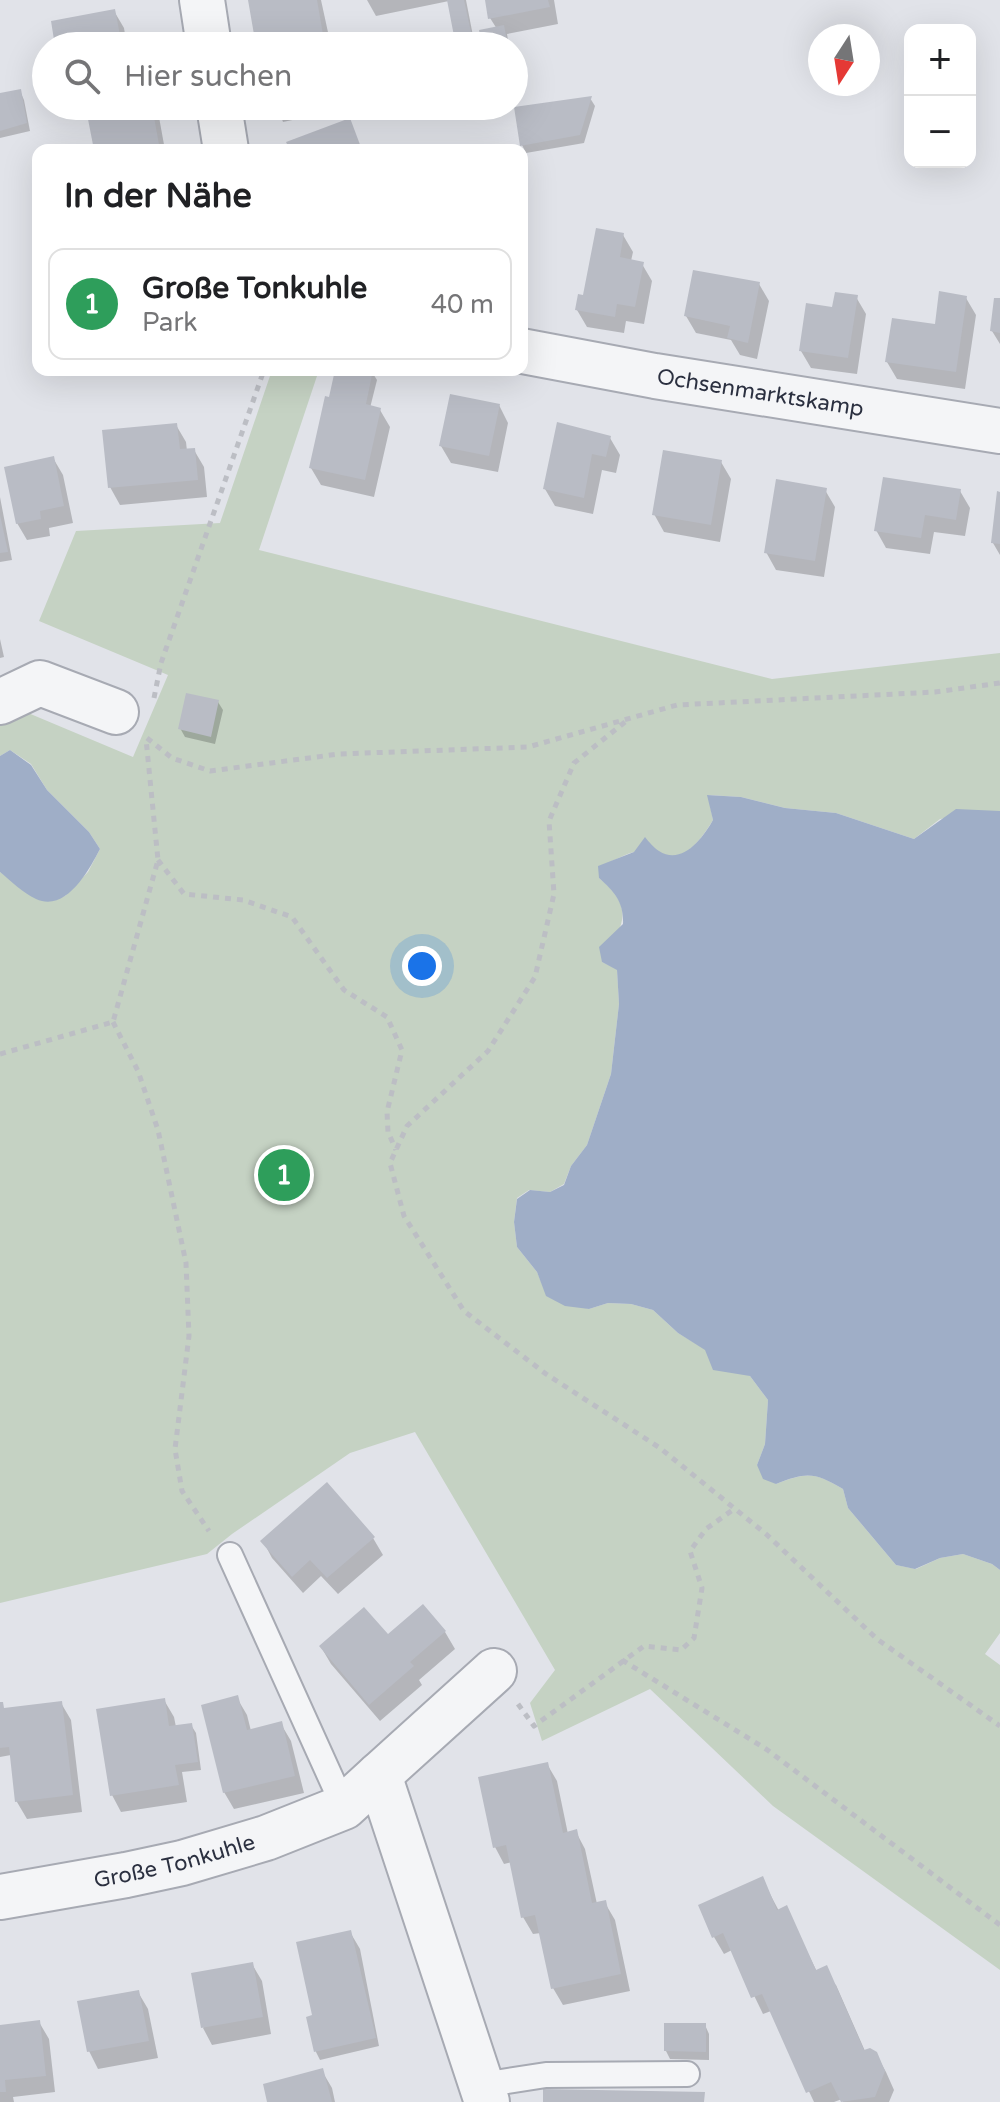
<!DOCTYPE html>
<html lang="de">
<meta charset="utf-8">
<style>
:root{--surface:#fff;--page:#f6f6f6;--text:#202124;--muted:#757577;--line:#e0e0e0;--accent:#c64f53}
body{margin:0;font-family:"Varela Round",sans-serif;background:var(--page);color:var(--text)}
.controls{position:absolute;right:24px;top:24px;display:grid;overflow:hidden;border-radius:16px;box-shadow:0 8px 32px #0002}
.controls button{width:72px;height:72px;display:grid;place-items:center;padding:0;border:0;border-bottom:2px solid var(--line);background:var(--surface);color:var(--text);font:40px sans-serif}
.compass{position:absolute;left:808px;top:24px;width:72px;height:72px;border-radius:50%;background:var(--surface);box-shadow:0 8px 32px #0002;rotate:192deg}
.you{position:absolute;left:422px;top:966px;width:28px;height:28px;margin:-20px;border:6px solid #fff;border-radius:50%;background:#1a73e8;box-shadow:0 0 0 12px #1a73e833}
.badge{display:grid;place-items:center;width:52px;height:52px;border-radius:50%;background:var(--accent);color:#fff;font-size:26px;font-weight:700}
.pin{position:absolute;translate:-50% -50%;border:4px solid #fff;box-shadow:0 2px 8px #0006}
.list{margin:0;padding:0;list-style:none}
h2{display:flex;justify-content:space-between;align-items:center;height:104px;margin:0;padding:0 32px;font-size:34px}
h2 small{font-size:26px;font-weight:400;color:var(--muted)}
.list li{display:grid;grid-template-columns:52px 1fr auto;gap:24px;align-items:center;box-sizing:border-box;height:112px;margin:0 16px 16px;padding:0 16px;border:2px solid var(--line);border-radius:16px}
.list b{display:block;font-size:30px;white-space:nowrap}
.list p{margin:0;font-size:26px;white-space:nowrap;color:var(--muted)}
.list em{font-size:26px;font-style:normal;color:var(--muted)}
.icon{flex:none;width:44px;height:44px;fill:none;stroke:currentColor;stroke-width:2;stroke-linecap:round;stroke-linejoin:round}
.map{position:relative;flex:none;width:1000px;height:2102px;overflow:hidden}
.search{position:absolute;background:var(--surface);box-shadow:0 8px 32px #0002;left:32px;top:32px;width:496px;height:88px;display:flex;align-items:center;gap:20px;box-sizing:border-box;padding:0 28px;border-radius:44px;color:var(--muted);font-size:30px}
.panel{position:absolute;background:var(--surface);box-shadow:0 8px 32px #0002;left:32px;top:144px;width:496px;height:232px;border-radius:16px}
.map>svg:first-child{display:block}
</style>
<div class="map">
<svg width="1000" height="2102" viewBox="0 0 1000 2102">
<rect width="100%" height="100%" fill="#e1e3e9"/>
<path fill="#c5d2c3" d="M272,370H319L259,550L772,679L1000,653V811L940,819L914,839L836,813L785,808L741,797L708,795L713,820C705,833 690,857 672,856C659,855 647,849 634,852C622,855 611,863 599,866V878C637,909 622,926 602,962L617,969L619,1004L611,1074L587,1145L571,1166L564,1184L550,1192L529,1190L517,1198L514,1222L517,1247L537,1272L547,1296L589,1309L608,1303L631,1304L653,1310L678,1333L750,1376L768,1400L765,1444L757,1465L776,1484C808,1472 814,1472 843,1489L848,1508L896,1565L916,1569L940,1558L963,1554L992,1564L1000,1570V1633L985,1654L1000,1665V1970L773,1806L650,1689L542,1741L530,1703L555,1670L415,1432L350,1453L232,1534L207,1554L0,1603V872L37,899L65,896L88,872L100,849L89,832L47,790L31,764L10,750L0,756V715L21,710L133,757L168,675L39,621L76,531L220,523Z"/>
<path fill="#9faec7" d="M10,750L31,765L47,790L89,832L100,849C89,870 66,913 36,899C23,893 11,881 0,872V756Z
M707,795L741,797L785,808L836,813L914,839L956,809L1000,811V1570L992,1564L963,1554L940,1558L915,1569L896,1565L848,1508L843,1489C814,1472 807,1472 776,1484L763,1479L757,1465L765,1444L768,1400L750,1376L713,1370L705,1350L678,1333L653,1310L631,1304L608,1303L589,1309L565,1306L546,1296L537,1272L517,1247L514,1222L517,1199L530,1190L550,1192L564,1185L571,1166L587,1145L611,1074L619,1004L617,970L602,962L599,947L623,924C624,903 615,892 599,878L598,866L634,852L645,837C649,842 654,848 659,851C682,866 703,838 713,820Z"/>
<path fill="#0003" d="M250,0H321L331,46H258Z
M367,0H466L474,41L461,43L456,35L449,1L376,16Z
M487,0H554L558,24L507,34L509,46H484L497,29L490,18Z
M114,11L124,28L127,46H57Z
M20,91L24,100L30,131L0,138V95Z
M590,98L595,106L584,143L526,153L522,145Z
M116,106H152L159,117L165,150H96Z
M277,106H314L316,115L283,122Z
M623,235L633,252L631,261L642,264L652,281L644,324L626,321L624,333L587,327L577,310Z
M759,284L769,301L757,359L740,355L731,340L696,333L686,316Z
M856,297L866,314L857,374L811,368L801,351L834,309Z
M966,298L976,315L965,389L897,379L887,362L936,326Z
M1000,300V344L992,331Z
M337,370L372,372L377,380L370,408L380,410L390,427L374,497L321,485L311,468L333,400Z
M499,405L508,423L498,472L451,463L441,446Z
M176,425L186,442L187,451L194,450L204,467L207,497L120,505L110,487Z
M610,438L620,455L616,473L602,470L593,514L555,506L545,489Z
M53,458L63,475L73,523L49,528L50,536L27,540L17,523Z
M721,462L731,479L720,542L664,532L654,514Z
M825,490L835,507L824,577L776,570L766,552Z
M960,491L970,508L965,536L934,532L930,554L886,548L876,530Z
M1000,494V555L993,543Z
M0,497L12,560L0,562Z
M0,639L4,657L0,658Z
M218,702L223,710L215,744L185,737L180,728Z
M373,1538L383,1555L338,1594L321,1576L303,1593L272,1558L263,1541Z
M445,1632L455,1649L419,1680L422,1685L380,1721L331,1664L321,1647Z
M237,1698L247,1715L251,1731L281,1724L291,1741L304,1793L234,1809L224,1792Z
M164,1700L174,1717L176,1727L191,1725L196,1733L201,1770L182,1772L187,1802L121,1812L112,1795Z
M61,1703L71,1720L82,1812L27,1819L17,1802L11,1755L0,1757V1705L5,1710Z
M547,1764L557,1781L568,1834L576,1832L585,1849L597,1904L605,1903L615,1920L630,1991L563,2005L553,1988L541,1933L533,1934L523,1917L512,1862L504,1864L495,1847Z
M762,1879L779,1911L786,1908L817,1972L836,1985L865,2051L876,2054L886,2072L894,2090L889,2102H843L842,2099L834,2102H814L771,2011L763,2014L732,1950L724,1954L714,1937L701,1906Z
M350,1932L360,1949L379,2046L320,2060L316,2052V2017Z
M252,1964L262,1981L271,2034L212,2045L203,2028Z
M138,1992L148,2009L158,2058L98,2069L89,2051Z
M39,2022L49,2039L55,2092L13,2097L14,2102H0V2027Z
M705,2025L709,2034V2060L670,2059L666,2051Z
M322,2071L332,2088L335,2102H269Z"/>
<path fill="#b9bcc5" d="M248,0H317L325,46H256Z
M447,0H464L471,32L454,36Z
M485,0H548L550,7L488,19Z
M115,9L122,46H55L51,21Z
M504,25L508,46H482L479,30Z
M21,89L27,123L0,131V93Z
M592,96L580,135L520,146L514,107Z
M105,106H152L160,150H94L86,109Z
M275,106H311V107L277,114Z
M350,118L362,150H290L286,142Z
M596,228L624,233L620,257L644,262L635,307L617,304L615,317L575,310L578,294L583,295Z
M693,270L760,282L748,343L727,338L730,326L684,316Z
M939,291L967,296L956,372L885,362L892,318L935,324Z
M835,292L858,295L848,358L799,351L806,303L832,307Z
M994,298H1000V333L990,331Z
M335,370H373L366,404L381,408L365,480L309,468L325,396L329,397Z
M450,394L500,404L489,456L439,446Z
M557,422L611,436L606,457L592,454L584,498L543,489Z
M177,423L180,449L195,448L198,480L108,488L102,430Z
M663,450L722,460L711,525L652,515Z
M54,456L64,506L40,511L41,519L16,524L4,467Z
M883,477L961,489L956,520L925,515L921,538L874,531Z
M776,479L827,488L815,561L764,553Z
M997,491L1000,492V544L991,543Z
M0,515L8,552L0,553Z
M186,693L219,700L211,737L178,729Z
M327,1482L375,1537L327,1578L310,1560L292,1577L260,1541Z
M423,1604L446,1631L410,1662L414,1666L369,1705L319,1646L364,1607L388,1634Z
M238,1695L247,1730L282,1721L295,1776L223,1793L201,1705Z
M165,1698L169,1726L192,1723L198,1762L175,1765L179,1785L110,1796L96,1709Z
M62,1701L73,1795L15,1802L9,1747L0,1748V1702H3L4,1708Z
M548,1762L563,1833L577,1829L592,1903L606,1900L621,1974L551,1989L535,1915L521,1918L506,1845L493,1848L478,1777Z
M763,1876L777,1910L787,1905L816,1970L827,1965L864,2050L870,2048L877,2052L885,2071L875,2097L841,2102L831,2082L806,2093L762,1994L751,1998L723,1933L712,1938L698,1905Z
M351,1930L376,2038L314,2052L306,2017L312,2015L296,1942Z
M253,1962L263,2017L201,2028L191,1973Z
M139,1990L149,2041L87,2052L77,2001Z
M40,2020L46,2076L5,2080L6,2092H0V2025Z
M664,2023H706V2052L664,2051Z
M323,2068L332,2102H267L263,2084Z
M543,2089L705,2092L704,2102H543Z"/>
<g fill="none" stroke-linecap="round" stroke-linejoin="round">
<g stroke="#a7aab3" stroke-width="28">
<path id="lane" d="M230,1555L344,1807
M482,2085L546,2075L687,2074"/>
</g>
<g stroke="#a7aab3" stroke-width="48">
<g id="street">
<path d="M202,0L209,46"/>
<path d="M219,106L226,150"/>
<path id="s1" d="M522,351L655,376L1000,431"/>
<path d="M0,702L40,683L116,712"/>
<path d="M379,1775L494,1671"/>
<path id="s2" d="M0,1897L126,1875L182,1863L266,1838L344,1807L379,1775L487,2102"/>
</g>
</g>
<path stroke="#bcbec4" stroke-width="5" stroke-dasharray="6 6" stroke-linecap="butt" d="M154,698L161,663L264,370
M625,722L574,763L549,821L554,894L535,977L488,1051L407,1126L390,1163L404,1216L464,1311L546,1374L660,1448L766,1534L877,1639L1000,1726
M147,738L172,758L210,771L339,754L528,747L677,705L935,692L1000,683
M158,860L184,894L243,900L292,917L344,990L387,1017L402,1050L387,1112L388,1132L396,1150
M113,1022L138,1071L158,1130L186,1263L189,1336L175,1449L182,1491L209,1531
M0,1054L113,1022L158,860L146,739
M622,1660L766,1749L1000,1925
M518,1704L534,1726L644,1646L681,1650L694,1638L702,1588L690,1551L706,1529L734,1509"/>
<use href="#lane" stroke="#f4f5f7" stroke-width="24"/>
<use href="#street" stroke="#f4f5f7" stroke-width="44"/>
</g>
<g text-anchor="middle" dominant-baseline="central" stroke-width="6" stroke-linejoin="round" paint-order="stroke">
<g font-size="22" fill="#2b3040" stroke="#f1f3f6">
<text stroke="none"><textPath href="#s1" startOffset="242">Ochsenmarktskamp</textPath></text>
<text stroke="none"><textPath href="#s2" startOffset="178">Große Tonkuhle</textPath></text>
</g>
</g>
</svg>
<div class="controls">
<button>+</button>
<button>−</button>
</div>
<svg class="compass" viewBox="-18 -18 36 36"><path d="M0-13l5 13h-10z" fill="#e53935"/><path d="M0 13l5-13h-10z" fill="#757577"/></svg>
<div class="you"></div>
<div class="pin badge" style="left:284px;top:1175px;background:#2e9e5b">1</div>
<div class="search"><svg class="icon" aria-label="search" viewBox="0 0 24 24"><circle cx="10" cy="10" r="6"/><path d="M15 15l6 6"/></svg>Hier suchen</div>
<section class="panel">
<h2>In der Nähe<small></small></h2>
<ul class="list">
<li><span class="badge" style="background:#2e9e5b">1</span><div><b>Große Tonkuhle</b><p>Park</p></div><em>40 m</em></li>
</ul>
</section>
</div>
